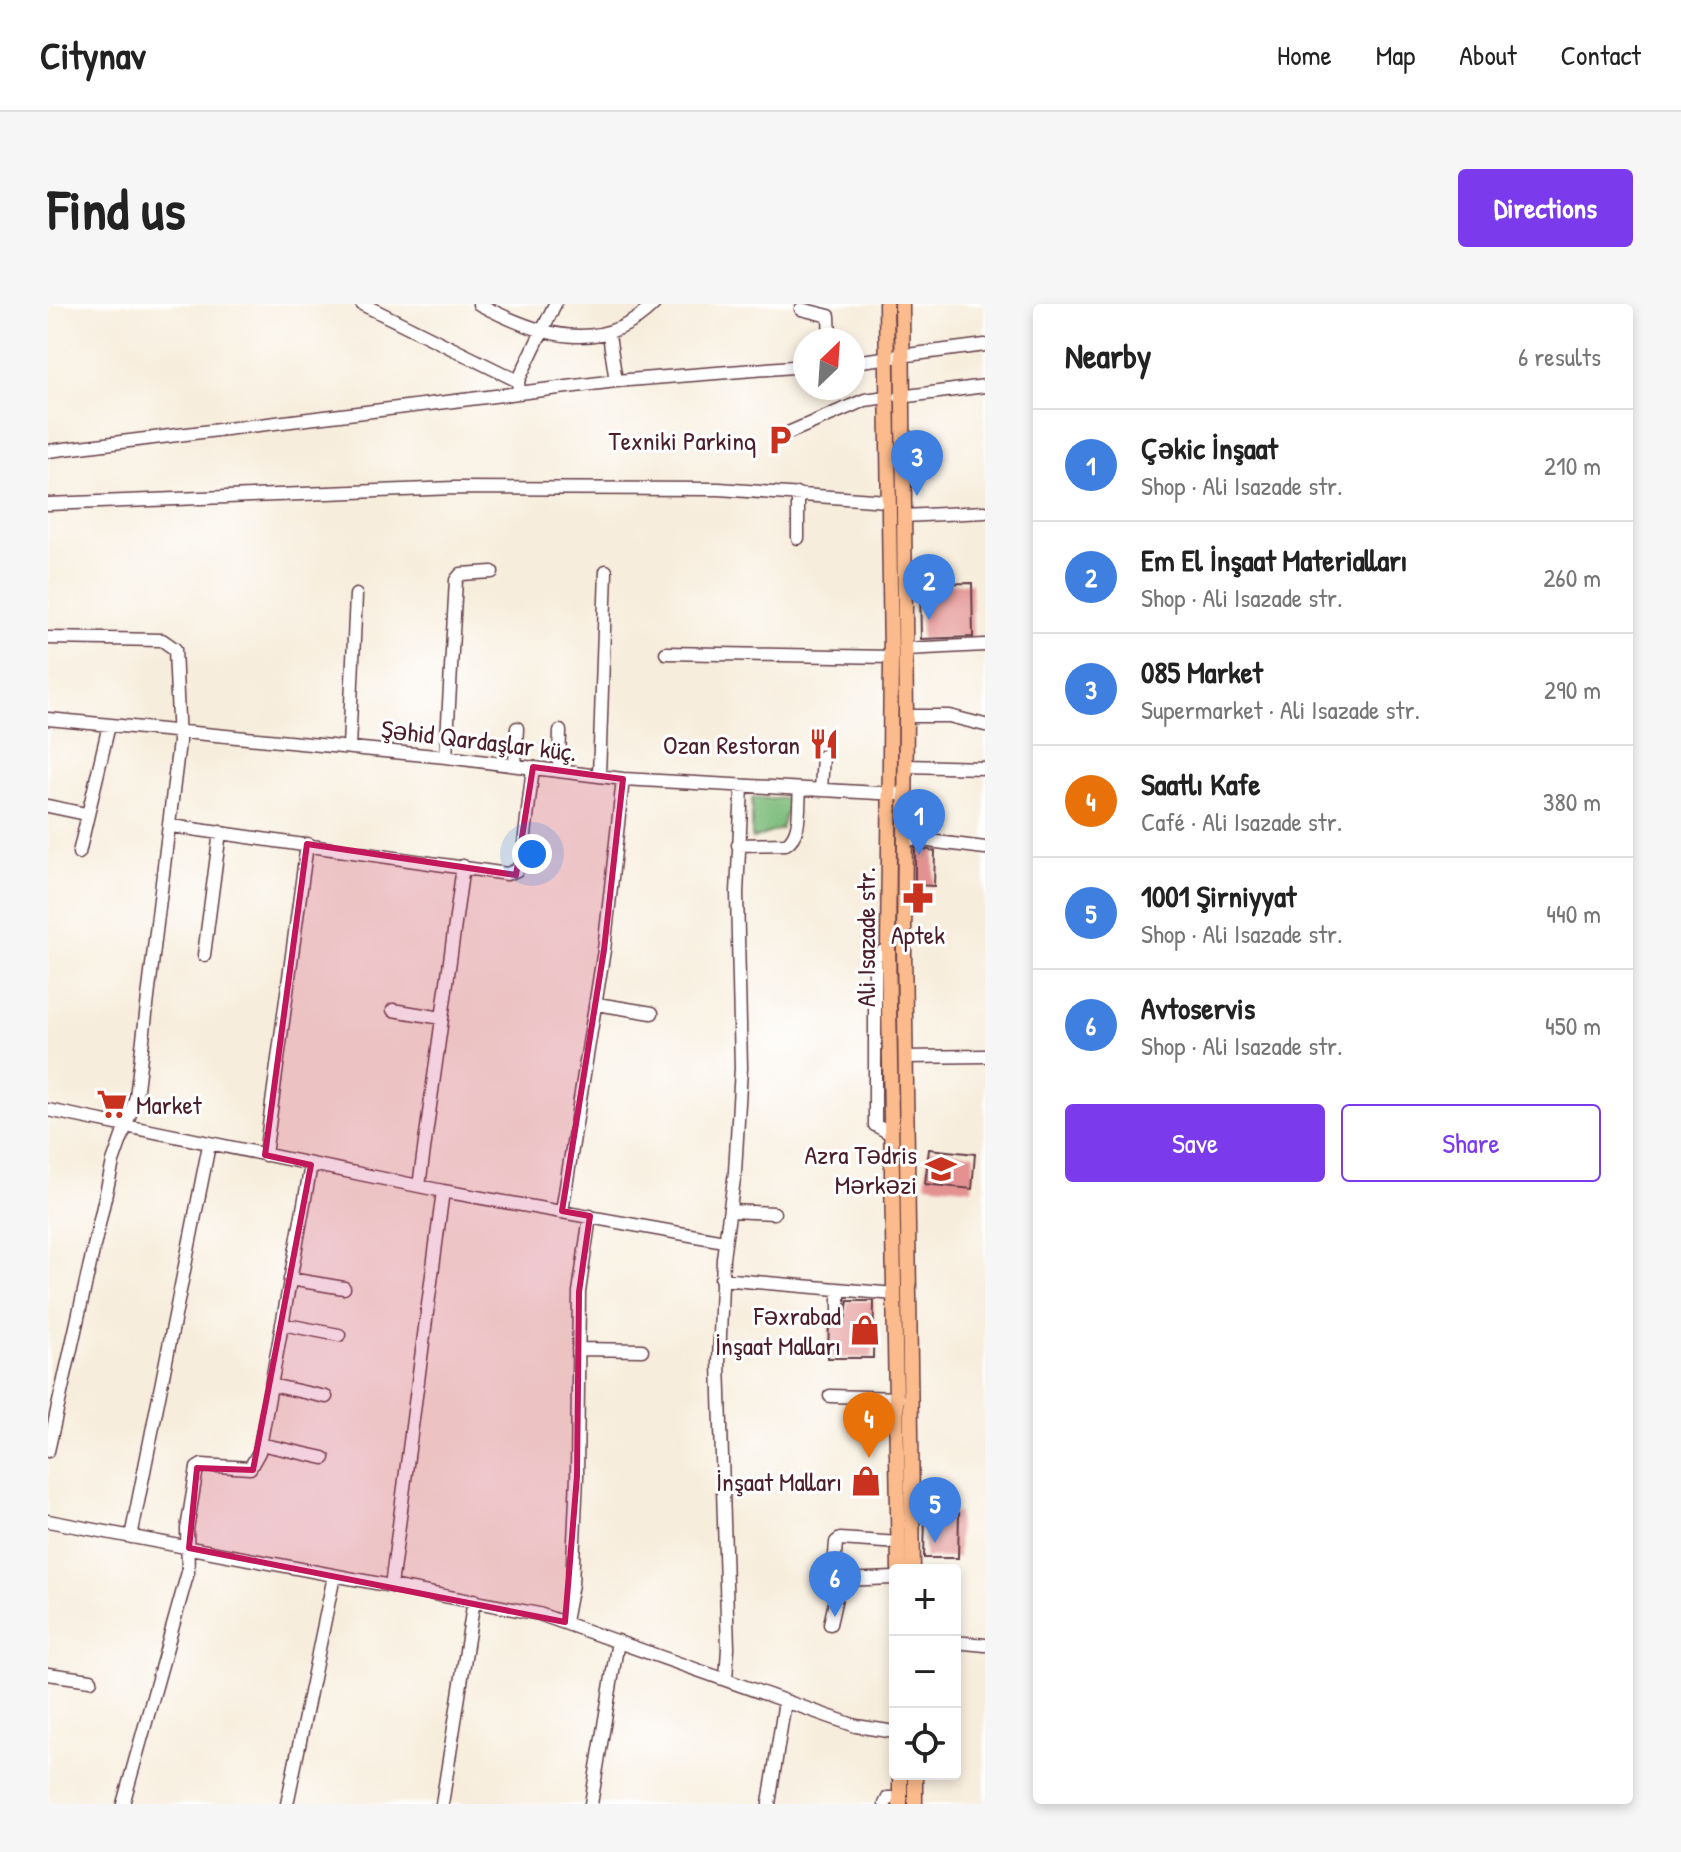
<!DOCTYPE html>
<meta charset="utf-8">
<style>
:root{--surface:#fff;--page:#f6f6f6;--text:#222;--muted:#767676;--line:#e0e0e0;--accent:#7c3aed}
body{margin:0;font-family:"Patrick Hand",sans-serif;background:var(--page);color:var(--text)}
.controls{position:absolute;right:24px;bottom:24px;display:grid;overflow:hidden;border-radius:8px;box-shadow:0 4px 12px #0003}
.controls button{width:72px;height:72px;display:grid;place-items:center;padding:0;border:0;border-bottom:2px solid var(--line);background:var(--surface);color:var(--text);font:40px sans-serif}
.compass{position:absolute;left:745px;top:24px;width:72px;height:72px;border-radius:50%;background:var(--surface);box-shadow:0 4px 12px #0003;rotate:25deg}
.you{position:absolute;left:484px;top:550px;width:28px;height:28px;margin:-20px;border:6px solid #fff;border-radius:50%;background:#1a73e8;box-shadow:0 0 0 12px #1a73e833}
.badge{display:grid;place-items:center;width:52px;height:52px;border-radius:50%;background:var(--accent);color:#fff;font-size:26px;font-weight:700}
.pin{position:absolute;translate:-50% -66px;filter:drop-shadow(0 2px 4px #0008)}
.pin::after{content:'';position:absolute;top:42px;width:28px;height:24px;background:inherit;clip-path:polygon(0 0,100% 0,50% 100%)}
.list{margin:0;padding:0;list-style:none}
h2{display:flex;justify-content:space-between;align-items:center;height:104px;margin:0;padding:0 32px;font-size:34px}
h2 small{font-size:26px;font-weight:400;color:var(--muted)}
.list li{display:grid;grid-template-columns:52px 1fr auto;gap:24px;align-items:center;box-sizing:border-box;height:112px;padding:0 32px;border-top:2px solid var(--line)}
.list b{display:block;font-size:30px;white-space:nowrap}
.list p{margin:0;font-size:26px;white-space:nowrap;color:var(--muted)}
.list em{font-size:26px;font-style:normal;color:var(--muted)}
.actions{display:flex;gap:16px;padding:24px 32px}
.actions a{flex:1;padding:18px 0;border:2px solid var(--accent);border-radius:8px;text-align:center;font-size:28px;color:var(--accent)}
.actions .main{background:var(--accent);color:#fff}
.icon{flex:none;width:44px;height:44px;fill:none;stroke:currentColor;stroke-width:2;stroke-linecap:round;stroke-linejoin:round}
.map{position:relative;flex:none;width:937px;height:1500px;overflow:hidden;border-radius:8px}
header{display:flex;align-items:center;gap:48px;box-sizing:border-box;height:112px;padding:0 40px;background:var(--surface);border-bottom:2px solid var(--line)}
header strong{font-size:38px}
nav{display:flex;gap:44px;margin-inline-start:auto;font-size:28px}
.intro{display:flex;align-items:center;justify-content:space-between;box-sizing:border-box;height:192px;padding:0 48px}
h1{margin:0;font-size:56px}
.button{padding:20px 36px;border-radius:8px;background:var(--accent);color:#fff;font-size:28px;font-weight:700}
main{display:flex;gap:48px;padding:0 48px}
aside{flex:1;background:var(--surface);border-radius:8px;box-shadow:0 4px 12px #0003}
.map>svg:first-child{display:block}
</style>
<header>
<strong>Citynav</strong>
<nav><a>Home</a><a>Map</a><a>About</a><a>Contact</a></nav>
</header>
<div class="intro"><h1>Find us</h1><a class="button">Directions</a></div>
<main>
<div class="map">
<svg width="937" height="1500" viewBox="0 0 937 1500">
<rect width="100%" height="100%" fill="#fff"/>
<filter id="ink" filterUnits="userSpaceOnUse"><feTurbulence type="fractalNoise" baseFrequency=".0125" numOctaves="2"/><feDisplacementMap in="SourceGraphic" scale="16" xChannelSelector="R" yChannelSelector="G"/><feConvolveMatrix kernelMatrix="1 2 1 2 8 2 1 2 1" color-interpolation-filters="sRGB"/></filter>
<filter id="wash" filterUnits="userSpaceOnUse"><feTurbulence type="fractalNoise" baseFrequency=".006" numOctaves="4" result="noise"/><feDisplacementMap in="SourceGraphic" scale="32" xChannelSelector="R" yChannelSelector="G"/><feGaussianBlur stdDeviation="1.8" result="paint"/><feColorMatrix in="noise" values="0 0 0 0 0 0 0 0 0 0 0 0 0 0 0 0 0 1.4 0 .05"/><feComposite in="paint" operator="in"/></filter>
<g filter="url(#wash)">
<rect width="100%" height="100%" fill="#f7eddc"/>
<path fill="#7ebc7b" stroke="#646e53" stroke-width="2" d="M704,494L742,495L733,525L704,535Z"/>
<g id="blocks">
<path fill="#e39291" d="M924,279L925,333L873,335L872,280Z
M867,544L887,547L886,582L867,581Z
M881,845L927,850L924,885L877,880Z
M800,997H826L825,1054H780L781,1015L787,1021L796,1020Z
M877,1208L911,1209L910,1254H876Z"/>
</g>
</g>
<g filter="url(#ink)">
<use href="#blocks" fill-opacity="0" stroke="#643e46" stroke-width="2"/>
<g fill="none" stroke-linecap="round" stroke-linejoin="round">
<g stroke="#643e46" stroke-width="15">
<path id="minor" d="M314,0L470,77L471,89
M431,0C489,31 554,53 606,0
M753,5L781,12L782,36
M561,31L568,77
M805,58L937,41
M470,77L507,0
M852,93L937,82
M733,132L817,96L838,93
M0,147L568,77L757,62
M0,200L406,184L671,185L839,197
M855,212L937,208
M750,234V190
M0,334L114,336L127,345L131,438L88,793L65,858L0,1147
M858,345L937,341
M618,349L843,353
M858,412H901L937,421
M0,415L398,453L575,475L849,490
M301,443L308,291
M398,453L408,276L413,270L444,268
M467,461L469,424
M858,462L937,464
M511,466L512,427
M551,472L558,267
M773,486L775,452
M0,502L38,510
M123,522L459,570L469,566L474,557L485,463
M857,534L937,544
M690,541L738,540C754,530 750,503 752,485
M31,549L61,421
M840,644L827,652V821L843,830
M156,651L172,528
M549,700L604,709
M345,706L394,714
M857,753L937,752
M0,806L395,887L676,937
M217,851L259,540
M371,882L415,562
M514,907L556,646L575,475
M682,907L726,909
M242,975L296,984
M673,975L847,990
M791,1013V987
M234,1020L291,1031
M530,1045L594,1046
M223,1081L278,1093
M782,1092L850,1094
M212,1140L276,1154
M0,1217L491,1310L808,1422L847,1428
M83,1233L161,841
M786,1264L788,1238L792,1235L851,1239
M343,1282L395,887
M517,1318L524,1280L529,1172L531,988L542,912
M782,1320L792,1276L847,1274
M907,1338L937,1341
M0,1370L43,1376
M678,1375L680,1344L671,1058L675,954L687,868L693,764L689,589L694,483
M75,1500L140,1268L139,1225L149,1164L154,1161L202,1164L211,1148L263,861
M239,1500L286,1272
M394,1500L426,1296
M543,1500L570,1337
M721,1500L737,1397
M837,1500L840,1494H852"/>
</g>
<g stroke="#643e46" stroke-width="17">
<path id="major" d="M838,0L843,353L840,644L851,1266
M854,0L858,412L856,644L865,1266
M852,1470V1500
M867,1470V1500"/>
</g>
<use href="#minor" stroke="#fff" stroke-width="12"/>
<use href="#major" stroke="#fbbb8c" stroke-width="14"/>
</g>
</g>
<path fill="#c2185b" fill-opacity="0.2" stroke="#c2185b" stroke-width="6" stroke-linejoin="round" d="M485,463L575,475L556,646L514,907L542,912L531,988L529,1172L517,1318L141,1244L149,1164L205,1166L263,861L217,851L259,540L468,571Z"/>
<defs>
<g id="parking-bare" transform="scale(2.4)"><path d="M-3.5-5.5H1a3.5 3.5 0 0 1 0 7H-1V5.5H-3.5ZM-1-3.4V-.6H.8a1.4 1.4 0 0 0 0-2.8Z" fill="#c8321e" stroke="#fff" stroke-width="2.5" paint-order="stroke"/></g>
<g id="restaurant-bare" transform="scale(2.4)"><path d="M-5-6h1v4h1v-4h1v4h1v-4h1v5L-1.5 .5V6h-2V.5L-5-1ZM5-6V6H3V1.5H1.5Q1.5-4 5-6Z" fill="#c8321e" stroke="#fff" stroke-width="2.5" paint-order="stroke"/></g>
<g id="pharmacy-bare" transform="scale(2.4)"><path d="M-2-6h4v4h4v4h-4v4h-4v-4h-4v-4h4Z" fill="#c8321e" stroke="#fff" stroke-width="2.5" paint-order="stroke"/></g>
<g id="supermarket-bare" transform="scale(2.4)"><path d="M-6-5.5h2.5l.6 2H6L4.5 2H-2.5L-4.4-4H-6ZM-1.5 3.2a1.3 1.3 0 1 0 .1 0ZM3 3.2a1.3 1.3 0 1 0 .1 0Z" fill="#c8321e" stroke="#fff" stroke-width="2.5" paint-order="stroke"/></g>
<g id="university-bare" transform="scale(2.4)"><path d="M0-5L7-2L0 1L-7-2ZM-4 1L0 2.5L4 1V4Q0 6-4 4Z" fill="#c8321e" stroke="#fff" stroke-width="2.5" paint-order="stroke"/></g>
<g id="shop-bare" transform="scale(2.4)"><path d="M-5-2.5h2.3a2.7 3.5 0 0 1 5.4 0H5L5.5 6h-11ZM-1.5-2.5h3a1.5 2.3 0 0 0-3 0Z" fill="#c8321e" stroke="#fff" stroke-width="2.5" paint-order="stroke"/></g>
</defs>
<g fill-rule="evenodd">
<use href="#parking-bare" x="732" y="136"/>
<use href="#restaurant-bare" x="776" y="440"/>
<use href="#pharmacy-bare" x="870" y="594"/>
<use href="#supermarket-bare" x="64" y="800"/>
<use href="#university-bare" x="893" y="865"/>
<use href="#shop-bare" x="817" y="1026"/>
<use href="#shop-bare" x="818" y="1177"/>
</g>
<g text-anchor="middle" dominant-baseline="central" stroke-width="6" stroke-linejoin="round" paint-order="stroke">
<g font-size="26" fill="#4a1f2b" stroke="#fff" text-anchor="end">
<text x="708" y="136">Texniki Parkinq</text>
<text x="752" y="440">Ozan Restoran</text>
<text x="870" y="630" text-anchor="middle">Aptek</text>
<text x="88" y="800" text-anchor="start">Market</text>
<text x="869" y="850">Azra Tədris<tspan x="869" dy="30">Mərkəzi</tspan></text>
<text x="793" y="1011">Fəxrabad<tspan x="793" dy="30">İnşaat Malları</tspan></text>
<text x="794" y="1177">İnşaat Malları</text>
</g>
<g font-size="26" fill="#4a1f2b" stroke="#fff">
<text transform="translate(431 436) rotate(7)">Şəhid Qardaşlar küç.</text>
<text transform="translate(817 633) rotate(-90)">Ali Isazade str.</text>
</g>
</g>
</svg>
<div class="controls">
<button>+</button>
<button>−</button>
<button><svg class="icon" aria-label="locate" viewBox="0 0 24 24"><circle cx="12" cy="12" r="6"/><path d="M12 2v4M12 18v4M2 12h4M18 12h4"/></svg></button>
</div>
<svg class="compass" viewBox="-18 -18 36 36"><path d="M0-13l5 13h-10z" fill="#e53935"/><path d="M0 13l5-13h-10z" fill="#767676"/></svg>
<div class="you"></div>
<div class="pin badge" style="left:871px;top:551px;background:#3f7fe0">1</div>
<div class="pin badge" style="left:881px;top:316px;background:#3f7fe0">2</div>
<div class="pin badge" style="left:869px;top:192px;background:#3f7fe0">3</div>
<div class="pin badge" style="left:821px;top:1154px;background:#e8710a">4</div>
<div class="pin badge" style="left:887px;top:1239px;background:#3f7fe0">5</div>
<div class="pin badge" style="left:787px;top:1313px;background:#3f7fe0">6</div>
</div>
<aside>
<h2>Nearby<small>6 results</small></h2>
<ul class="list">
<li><span class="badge" style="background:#3f7fe0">1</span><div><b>Çəkic İnşaat</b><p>Shop · Ali Isazade str.</p></div><em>210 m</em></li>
<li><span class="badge" style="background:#3f7fe0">2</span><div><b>Em El İnşaat Materialları</b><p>Shop · Ali Isazade str.</p></div><em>260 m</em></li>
<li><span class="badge" style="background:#3f7fe0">3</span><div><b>085 Market</b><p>Supermarket · Ali Isazade str.</p></div><em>290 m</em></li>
<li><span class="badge" style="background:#e8710a">4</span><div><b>Saatlı Kafe</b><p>Café · Ali Isazade str.</p></div><em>380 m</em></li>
<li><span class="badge" style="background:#3f7fe0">5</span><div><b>1001 Şirniyyat</b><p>Shop · Ali Isazade str.</p></div><em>440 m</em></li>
<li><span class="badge" style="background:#3f7fe0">6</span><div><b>Avtoservis</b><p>Shop · Ali Isazade str.</p></div><em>450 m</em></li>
</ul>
<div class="actions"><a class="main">Save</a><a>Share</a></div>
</aside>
</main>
